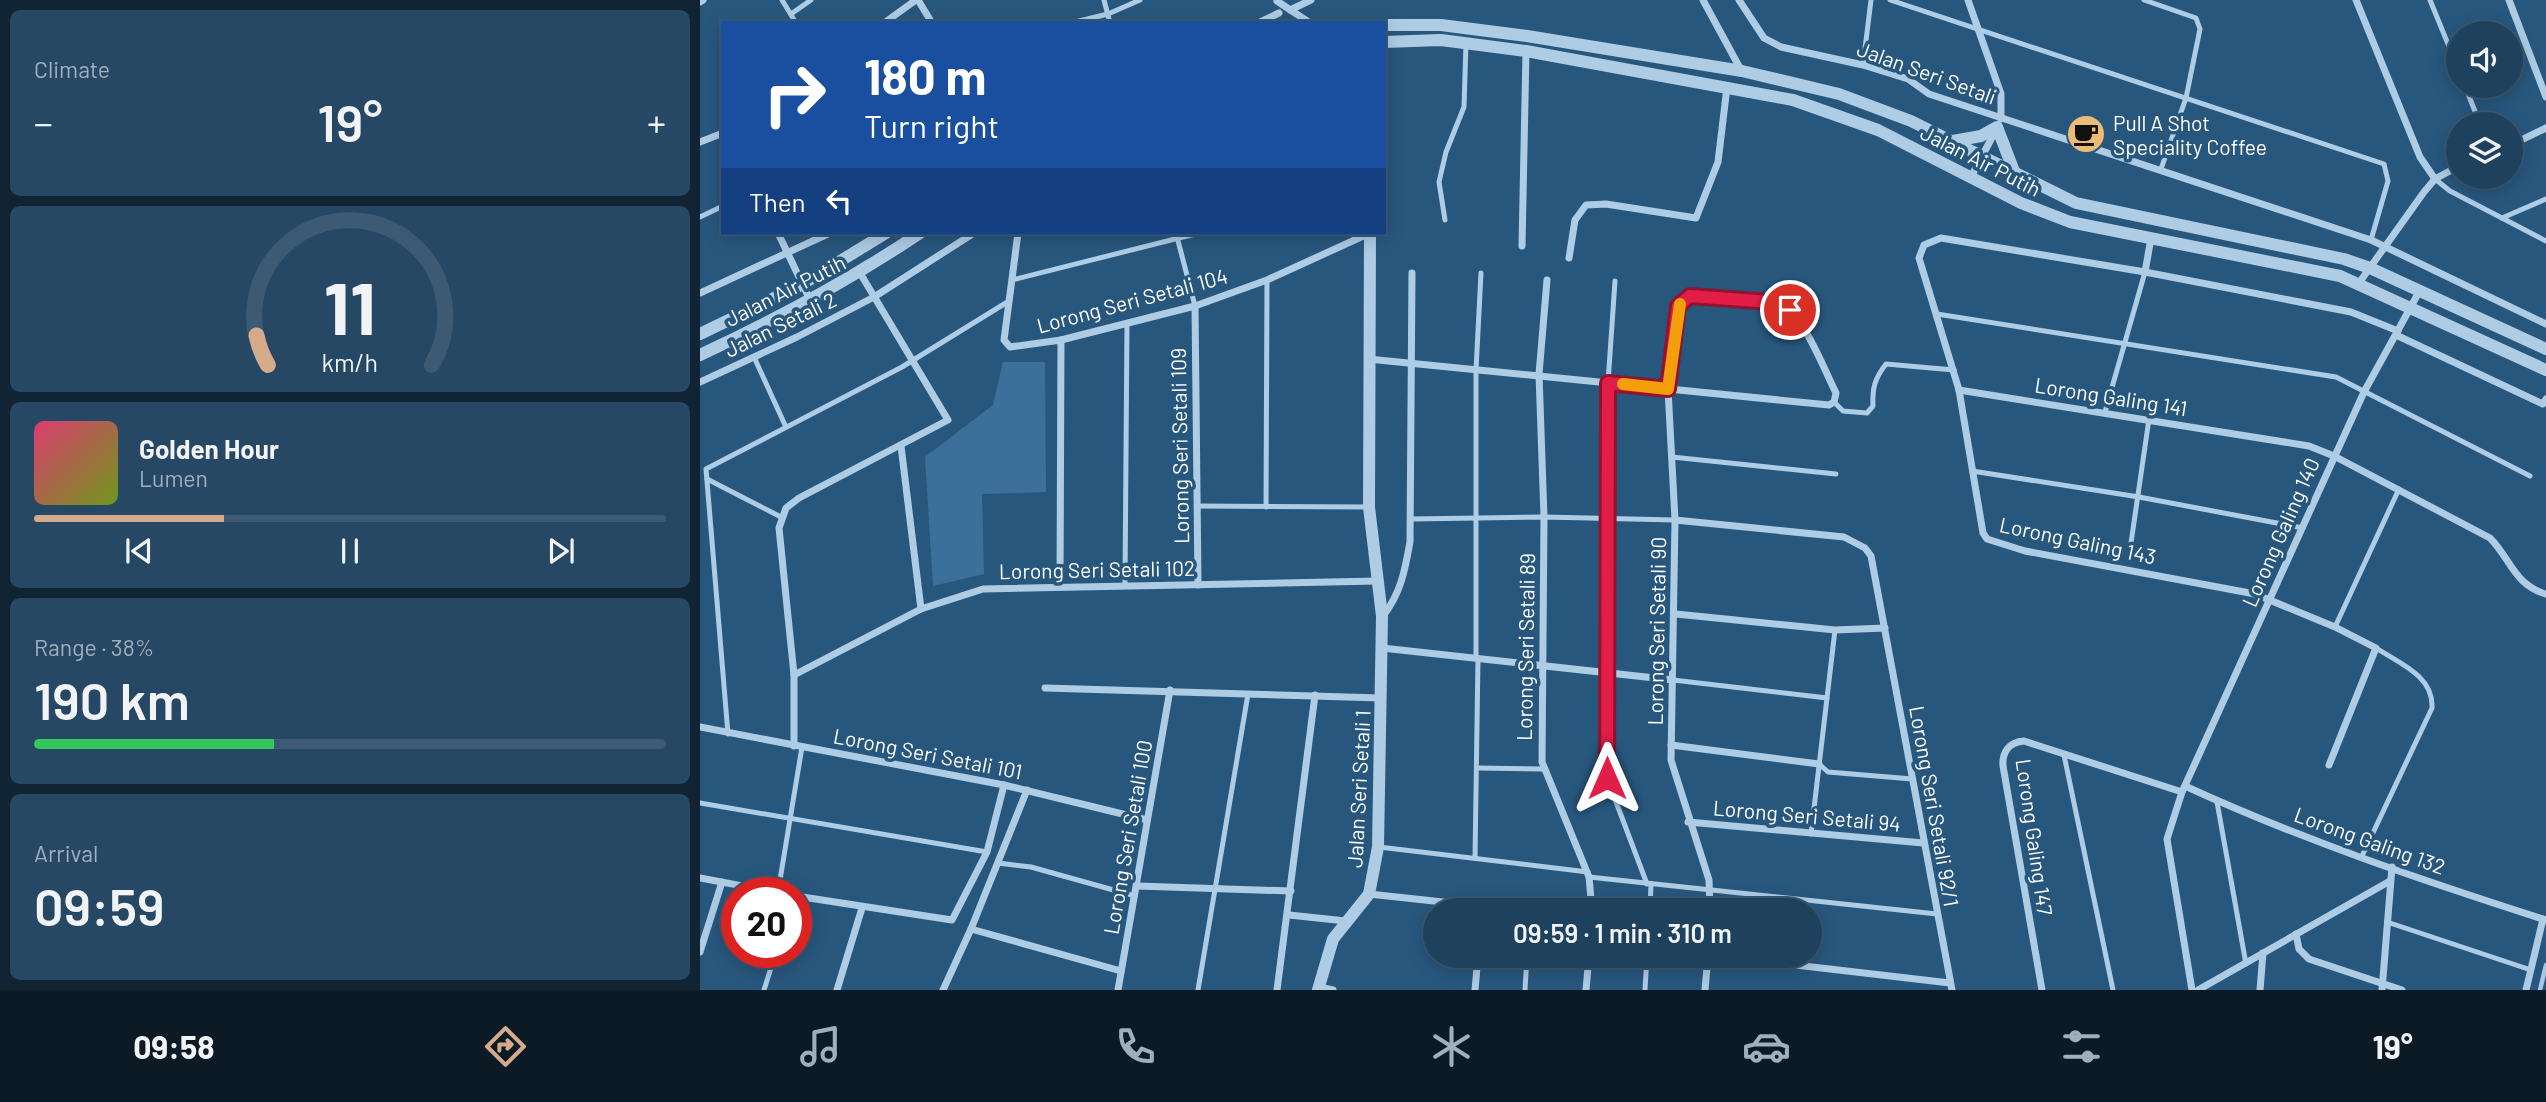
<!DOCTYPE html>
<meta charset="utf-8">
<style>
:root{--surface:#1e415e;--page:#264864;--text:#f1f3f6;--muted:#a1afbc;--line:#3c5a73;--accent:#d6ab8b}
body{margin:0;font-family:Barlow,sans-serif;background:var(--page);color:var(--text);height:100vh;display:flex;flex-direction:column;font-size:26px;white-space:nowrap}
*{box-sizing:border-box;margin:0}
p{font-size:23px;color:var(--muted)}
.icon{flex:none;width:38px;height:38px;fill:none;stroke:currentColor;stroke-width:2;stroke-linecap:round;stroke-linejoin:round}
.map{position:relative;flex:1;overflow:hidden}
.side{display:flex;flex-direction:column;gap:10px;padding:10px;background:#102434;width:700px}
.side>*{flex:none}
.hud{position:absolute;left:21px;top:21px;width:665px;height:214px;border-radius:0px;box-shadow:0 4px 18px #0003,0 0 0 2px var(--line);background:#1a4fa0;color:#fff;overflow:hidden}
.controls{position:absolute;left:1746px;top:21px;display:grid;gap:14px}
.controls a{display:grid;place-items:center;width:77px;height:77px;border-radius:50%;background:var(--surface);box-shadow:0 4px 18px #0003,0 0 0 2px var(--line);font-size:35px}
.speed{position:absolute;left:21px;top:877px;display:flex;gap:14px;font-size:35px;font-weight:700;text-align:center}
.speed>*{display:grid;place-content:center;width:91px;height:91px;border-radius:50%;background:var(--surface);box-shadow:0 4px 18px #0003,0 0 0 2px var(--line);line-height:1}
.speed .limit{border:10px solid #d22;background:#fff;color:#111}
.pin{position:absolute;display:grid;place-items:center;width:60px;height:60px;color:#fff;margin:-30px;border:4px solid #fff;border-radius:50%;box-shadow:0 2px 7px #0007}
.me{position:absolute;width:77px;margin:-38px;rotate:0deg;stroke-linejoin:round;filter:drop-shadow(0 0 5px #0008)}
.turn{display:flex;align-items:center;gap:24px;height:147px;padding:0 28px;font-size:32px}
.turn .icon{width:91px;height:91px;stroke-width:2.5}
.turn b{display:block;font-size:49px;line-height:60px}
.then{display:flex;align-items:center;height:66px;padding:0 28px;background:#0003;gap:14px;font-size:26px}
.big{font-size:52px;font-weight:600;line-height:1.1}
.side .tile{flex:1;display:flex;flex-direction:column;justify-content:center;gap:10px;min-width:0;padding:0 24px;border-radius:10px;background:var(--page)}
.side .dial{align-items:center;gap:0}
.dial svg{height:182px;overflow:visible;fill:none;stroke:var(--line);stroke-width:7;stroke-linecap:round;text-anchor:middle}
.dial text{fill:var(--text);stroke:none}
.song{display:flex;align-items:center;gap:21px}
.cover{width:84px;height:84px;border-radius:10px;background:linear-gradient(135deg,hsl(340 70% 55%),hsl(80 70% 35%))}
.played{height:7px;border-radius:4px;background:linear-gradient(90deg,var(--accent) 30%,var(--line) 30%)}
.keys{display:flex;justify-content:space-around;direction:ltr}
.heat{display:flex;justify-content:space-between;align-items:center;font-size:38px;direction:ltr}
.charge{height:10px;border-radius:5px;background:linear-gradient(90deg,#34c759 38%,var(--line) 0)}
.trip{position:absolute;left:723px;top:898px;width:399px;height:70px;border-radius:35px;background:var(--surface);box-shadow:0 4px 18px #0003,0 0 0 2px var(--line);font-weight:600;line-height:70px;text-align:center}
.tab-bar{display:flex;height:112px;justify-content:space-around;align-items:center;background:#0c1a26;color:var(--muted)}
.tab-bar .icon{width:49px;height:49px}
.tab-bar .selected{color:var(--accent)}
.tab-bar b{font-size:32px;color:var(--text)}
main{display:flex;flex:1;min-height:0}
.map>svg:first-child{display:block}
.green{fill:#3c709b}
.lines{fill:none;stroke-linecap:round;stroke-linejoin:round}
.stream{stroke:#a3c9e5;stroke-width:4.5}
.service{stroke:#aecde5;stroke-width:5}
.minor{stroke:#aecde5;stroke-width:7}
.tertiary{stroke:#aecde5;stroke-width:12}
.route-casing{stroke:#92132f;stroke-width:18}
.route{stroke:#e11d48;stroke-width:12}
.slow{stroke:#f59e0b;stroke-width:12}
.labels{text-anchor:middle;dominant-baseline:central;stroke-width:7;stroke-linejoin:round;paint-order:stroke}
.street-label{font-size:21px;fill:#fff;stroke:#28577e}
.poi-label{font-size:21px;fill:#fff;stroke:#28577e;text-anchor:start}
</style>
<main>
<section class="side">
<div class="tile"><p>Climate</p>
<div class="heat"><a>−</a><b class="big">19°</b><a>+</a></div>
</div>
<div class="tile dial"><svg viewBox="0 0 100 80">
<path d="M14 69A42 42 0 1 1 86 69"/>
<path d="M14 69A42 42 0 0 1 9 56" stroke="#d6ab8b"/>
<text x="50" y="56" font-size="32" font-weight="700">11</text>
<text x="50" y="72" font-size="11">km/h</text>
</svg></div>
<div class="tile">
<div class="song"><i class="cover"></i><div><b>Golden Hour</b><p>Lumen</p></div></div>
<div class="played"></div>
<div class="keys"><svg class="icon" aria-label="previous" viewBox="0 0 24 24"><path d="M18 5L8 12l10 7zM5 5v14"/></svg><svg class="icon" aria-label="pause" viewBox="0 0 24 24"><path d="M8 5v14M16 5v14"/></svg><svg class="icon" aria-label="next" viewBox="0 0 24 24"><path d="M6 5l10 7-10 7zM19 5v14"/></svg></div>
</div>
<div class="tile"><p>Range · 38%</p><b class="big">190 km</b><div class="charge"></div></div>
<div class="tile"><p>Arrival</p><b class="big">09:59</b></div>
</section>
<div class="map">
<svg width="1846" height="990" viewBox="0 0 1846 990">
<rect width="100%" height="100%" fill="#28577e"/>
<!-- green -->
<polygon class="green" points="303,362 345,362 346,492 282,494 284,574 233,586 225,457 293,405"/>
<g class="lines">
<!-- stream -->
<polyline class="stream" points="1840,990 1846,965"/>
<!-- service -->
<g class="service">
<polyline points="82,0 96,23"/>
<polyline points="404,0 410,23"/>
<polyline points="1190,0 1684,164 1688,181 1671,240"/>
<polyline points="1444,0 1496,18 1500,29 1486,98 1461,169"/>
<polyline points="1730,0 1759,71"/>
<polyline points="91,14 111,0"/>
<polyline points="371,23 408,14 440,0"/>
<polyline points="1163,65 1171,0"/>
<polyline points="1765,86 1780,124"/>
<polyline points="1735,179 1750,191 1846,241"/>
<polyline points="0,217 23,206"/>
<polyline points="1802,218 1846,199"/>
<polyline points="745,220 739,182 746,152 764,107 766,43"/>
<polyline points="476,233 495,306"/>
<polyline points="312,280 499,233"/>
<polyline points="915,281 908,383 907,778 947,884"/>
<polyline points="1237,314 1636,377 1830,476"/>
<polyline points="54,357 85,425"/>
<path d="M1134 402 1143 411 1167 413 1173 406C1172 388 1175 378 1186 364L1254 370"/>
<polyline points="1405,412 1445,272"/>
<polyline points="972,457 1136,474"/>
<polyline points="1272,471 1439,497 1603,528"/>
<polyline points="7,479 81,517"/>
<polyline points="497,506 669,507"/>
<polyline points="566,507 567,280"/>
<polyline points="712,519 844,517 975,520"/>
<polyline points="1431,543 1449,419"/>
<polyline points="425,584 427,323"/>
<polyline points="1635,627 1699,489"/>
<polyline points="776,658 776,370 781,273"/>
<polyline points="973,680 1127,698"/>
<polyline points="28,734 6,469 202,367 309,301"/>
<polyline points="1364,755 1413,990"/>
<polyline points="1119,764 1128,772 1212,779"/>
<polyline points="777,768 843,769"/>
<polyline points="1517,802 1546,964"/>
<polyline points="0,803 287,852"/>
<polyline points="1111,834 1135,630"/>
<polyline points="679,847 888,872"/>
<path d="M1662 856 1732 708C1734 676 1699 663 1676 648"/>
<polyline points="775,858 778,658"/>
<polyline points="298,863 331,867 435,896"/>
<polyline points="889,877 1237,914"/>
<polyline points="78,892 102,747"/>
<polyline points="950,910 951,884"/>
<polyline points="1687,922 1831,970"/>
<polyline points="64,990 76,952"/>
<polyline points="498,990 548,694"/>
<polyline points="825,990 827,956"/>
<polyline points="945,990 947,956"/>
</g>
<!-- minor -->
<g class="minor">
<polyline points="218,0 232,23"/>
<polyline points="1003,0 1041,70"/>
<polyline points="1039,0 1064,38 1081,47 1163,65 1208,79 1229,94 1671,240 1846,324"/>
<polyline points="1268,0 1301,94 1301,119"/>
<polyline points="1656,0 1720,157 1735,179"/>
<polyline points="1809,0 1846,97"/>
<polyline points="577,1 610,23"/>
<polyline points="0,2 3,0"/>
<polyline points="590,10 611,0"/>
<polyline points="184,23 216,0"/>
<polyline points="558,23 579,13"/>
<polyline points="0,142 23,133"/>
<polyline points="1811,145 1846,128"/>
<polyline points="1271,177 1296,130"/>
<polyline points="78,233 110,300"/>
<polyline points="318,233 304,340 310,347 361,340 495,306 567,280 670,233"/>
<polyline points="822,246 826,51"/>
<polyline points="869,258 875,220 886,205 906,204 996,218 1018,162 1027,87"/>
<polyline points="1445,272 1451,238"/>
<polyline points="847,280 839,374 844,517 842,762 889,877 892,910"/>
<polyline points="1659,283 1724,192 1735,179 1759,166"/>
<polyline points="0,293 130,233"/>
<polyline points="495,306 498,585"/>
<polyline points="1696,335 1843,404 1846,399"/>
<path d="M668 359 1129 405 1134 402 1136 393C1126 373 1105 320 1087 309 1070 298 1043 299 1023 297 1006 296 991 292 978 306L968 389 975 520 971 760 1009 880 1010 910"/>
<polyline points="0,382 97,337 174,297 274,233"/>
<path d="M1259 390 1609 446 1634 456 1790 538C1810 558 1815 586 1846 594"/>
<polyline points="201,446 221,609"/>
<polyline points="975,520 1144,537 1165,548 1171,556 1252,990"/>
<polyline points="360,585 361,340"/>
<polyline points="976,614 1135,630 1185,628"/>
<path d="M683 616C701 593 705 570 710 542L712 273"/>
<polyline points="682,648 973,680"/>
<polyline points="94,675 221,609 283,589 678,581"/>
<polyline points="345,688 681,698"/>
<polyline points="0,727 304,785 447,820"/>
<polyline points="971,745 1119,764"/>
<polyline points="94,746 94,675 79,528 86,508 99,498 248,420 160,273"/>
<polyline points="1629,765 1676,648 1635,627 1555,594 1325,551 1287,539 1283,533 1259,390 1219,258 1224,245 1241,238 1445,272 1651,312 1698,331"/>
<path d="M1485 786C1600 839 1724 881 1846 920"/>
<polyline points="988,822 1223,843"/>
<polyline points="0,878 75,892"/>
<polyline points="437,886 591,891"/>
<polyline points="669,894 817,910"/>
<polyline points="96,896 252,920 287,852 304,785"/>
<polyline points="589,915 646,921"/>
<polyline points="271,929 421,971"/>
<polyline points="1596,934 1599,949 1609,959 1702,990"/>
<polyline points="0,952 22,882"/>
<polyline points="1017,956 1250,983"/>
<polyline points="619,987 633,990"/>
<polyline points="137,990 162,908"/>
<polyline points="243,990 271,929 327,790"/>
<polyline points="418,990 470,690"/>
<polyline points="577,990 615,695"/>
<polyline points="775,990 778,956"/>
<polyline points="886,990 889,956"/>
<polyline points="1005,990 1008,956"/>
<path d="M1342 990 1303 766C1302 752 1309 742 1324 741L1482 792"/>
<polyline points="1492,990 1467,839 1482,792 1664,392 1719,292"/>
<polyline points="1498,990 1690,881"/>
<polyline points="1560,990 1563,953"/>
<polyline points="1682,990 1692,867"/>
<polyline points="1826,990 1843,919"/>
</g>
<!-- tertiary -->
<g class="tertiary">
<polyline points="684,25 741,25 827,36 1042,71 1139,94 1211,121 1376,203 1644,259 1670,268 1846,349"/>
<polyline points="684,42 741,40 826,51 1093,100 1178,130 1321,203 1370,222 1640,276 1846,370"/>
<polyline points="1253,141 1281,136 1297,127 1315,174"/>
<polyline points="0,334 101,285 186,233"/>
<path d="M0 355C77 319 150 280 220 233"/>
<polyline points="618,990 633,939 669,894 678,847 682,616 669,507 670,233"/>
</g>
</g>
<g class="lines">
<defs>
<polyline id="route" points="907,778 908,383 968,389 978,306 990,296 1071,302 1090,310"/>
</defs>
<!-- route casing -->
<use href="#route" class="route-casing"/>
<!-- route -->
<use href="#route" class="route"/>
<!-- slow -->
<polyline class="slow" points="923,384 968,389 980,304"/>
</g>
<!-- icons -->
<defs>
<symbol id="cafe-disc" viewBox="-11 -11 22 22"><circle r="9.5" fill="#ecbc74" stroke="#28577e"/><path d="M-5.5-4.5H6V0H3Q3 3.5 0 3.5H-2.5Q-5.5 3.5-5.5 0ZM3-3.2v2h1.7v-2ZM-6 4.5H4V6H-6Z" fill="#111"/></symbol>
</defs>
<g fill-rule="evenodd">
<use href="#cafe-disc" x="1364" y="112" width="44" height="44"/>
</g>
<g class="labels">
<!-- street labels -->
<g class="street-label">
<text transform="translate(1227 72) rotate(20)">Jalan Seri Setali</text>
<text transform="translate(1281 160) rotate(27)">Jalan Air Putih</text>
<text transform="translate(85 290) rotate(-27)">Jalan Air Putih</text>
<text transform="translate(432 300) rotate(-15)">Lorong Seri Setali 104</text>
<text transform="translate(80 324) rotate(-26)">Jalan Setali 2</text>
<text transform="translate(1411 396) rotate(9)">Lorong Galing 141</text>
<text transform="translate(479 446) rotate(-91)">Lorong Seri Setali 109</text>
<text transform="translate(1580 532) rotate(-66)">Lorong Galing 140</text>
<text transform="translate(1378 540) rotate(12)">Lorong Galing 143</text>
<text transform="translate(397 569) rotate(-1)">Lorong Seri Setali 102</text>
<text transform="translate(956 631) rotate(-89)">Lorong Seri Setali 90</text>
<text transform="translate(825 647) rotate(-89)">Lorong Seri Setali 89</text>
<text transform="translate(228 753) rotate(11)">Lorong Seri Setali 101</text>
<text transform="translate(658 789) rotate(-87)">Jalan Seri Setali 1</text>
<text transform="translate(1235 806) rotate(80)">Lorong Seri Setali 92/1</text>
<text transform="translate(1107 815) rotate(5)">Lorong Seri Setali 94</text>
<text transform="translate(427 837) rotate(-80)">Lorong Seri Setali 100</text>
<text transform="translate(1335 837) rotate(82)">Lorong Galing 147</text>
<text transform="translate(1670 840) rotate(20)">Lorong Galing 132</text>
</g>
<!-- poi labels -->
<g class="poi-label">
<text x="1413" y="122">Pull A Shot<tspan x="1413" dy="24">Speciality Coffee</tspan></text>
</g>
</g>
</svg>
<div class="controls">
<a><svg class="icon" aria-label="sound" viewBox="0 0 24 24"><path d="M4 9h4l5-4v14l-5-4H4zM17 9q2 3 0 6"/></svg></a>
<a><svg class="icon" aria-label="layers" viewBox="0 0 24 24"><path d="M12 4l9 5-9 5-9-5zM3 14l9 5 9-5"/></svg></a>
</div>
<div class="speed"><div class="limit">20</div></div>
<div class="pin" style="left:1090px;top:310px;background:#d93025"><svg class="icon" aria-label="arrive" viewBox="0 0 24 24"><path d="M6 21V4h12l-3 4 3 4H6"/></svg></div>
<svg class="me" style="left:907px;top:778px" viewBox="-20 -20 40 40"><path d="M0-17L14 15 0 8-14 15z" fill="#e11d48" stroke="#fff" stroke-width="4"/></svg>
<div class="trip">09:59 · 1 min · 310 m</div>
<div class="hud">
<div class="turn"><svg class="icon" aria-label="right" viewBox="0 0 24 24"><path d="M7 20v-9h11M14 6l5 5-5 5"/></svg><div><b>180 m</b>Turn right</div></div>
<div class="then">Then<svg class="icon" aria-label="left" viewBox="0 0 24 24"><path d="M17 20v-9H6M10 6l-5 5 5 5"/></svg></div>
</div>
</div>
</main>
<nav class="tab-bar">
<b>09:58</b>
<svg class="icon selected" aria-label="directions" viewBox="0 0 24 24"><path d="M12 3l9 9-9 9-9-9zM9 14v-3h6M13 9l2 2-2 2"/></svg>
<svg class="icon" aria-label="music" viewBox="0 0 24 24"><path d="M9 18V5l10-2v13"/><circle cx="6" cy="18" r="3"/><circle cx="16" cy="16" r="3"/></svg>
<svg class="icon" aria-label="phone" viewBox="0 0 24 24"><path d="M5 4h4l2 5-3 2q2 4 5 5l2-3 5 2v4C11 20 4 13 5 4z"/></svg>
<svg class="icon" aria-label="climate" viewBox="0 0 24 24"><path d="M12 3v18M4 7l16 10M4 17L20 7"/></svg>
<svg class="icon" aria-label="car" viewBox="0 0 24 24"><path d="M5 17H2v-5l4-1 3-4h7l3 4 3 1v5h-3M9 17h6M6 11h13"/><circle cx="7" cy="17" r="2"/><circle cx="17" cy="17" r="2"/></svg>
<svg class="icon" aria-label="filters" viewBox="0 0 24 24"><path d="M4 7h16M4 17h16"/><circle cx="9" cy="7" r="2"/><circle cx="15" cy="17" r="2"/></svg>
<b>19°</b>
</nav>
